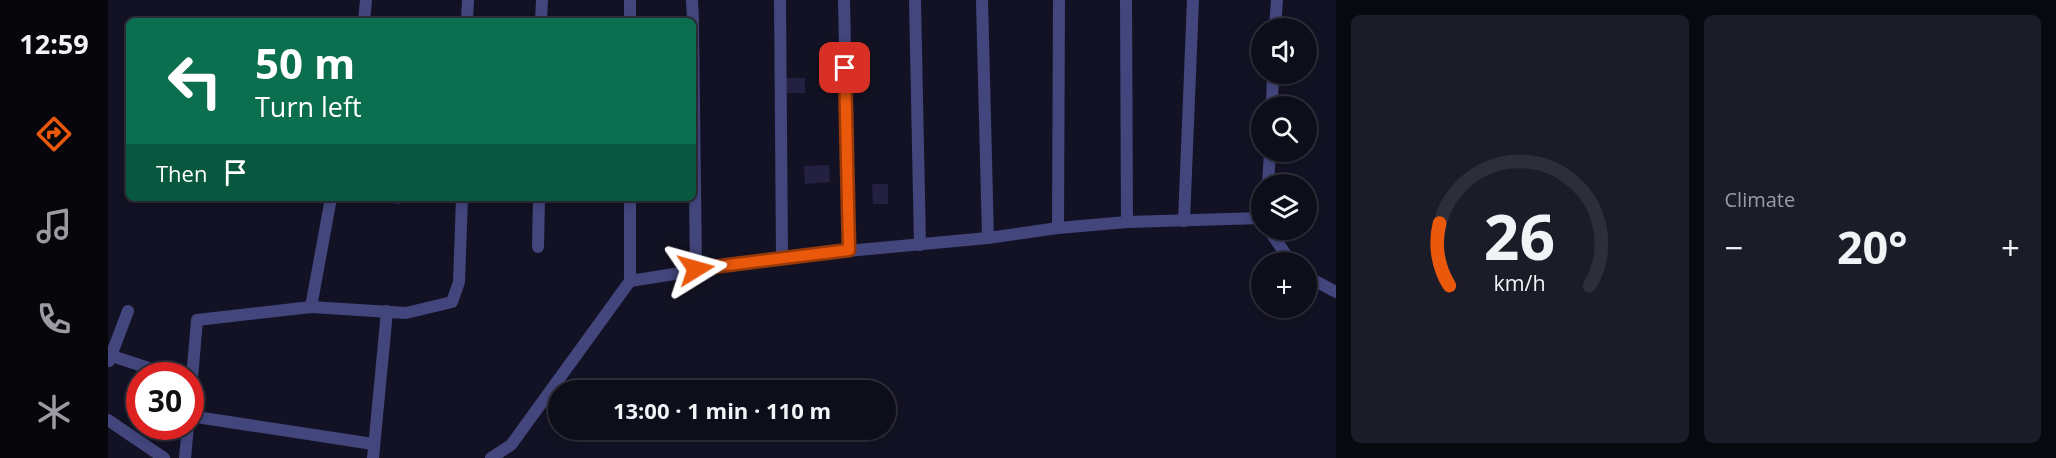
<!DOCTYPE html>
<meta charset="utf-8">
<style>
:root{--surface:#0e0e1b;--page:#1c1c28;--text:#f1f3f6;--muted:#9b9ca3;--line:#2e2e3a;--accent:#ea580c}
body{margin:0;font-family:"Open Sans",sans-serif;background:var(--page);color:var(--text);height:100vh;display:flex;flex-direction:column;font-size:22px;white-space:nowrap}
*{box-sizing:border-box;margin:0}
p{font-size:20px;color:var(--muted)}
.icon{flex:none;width:33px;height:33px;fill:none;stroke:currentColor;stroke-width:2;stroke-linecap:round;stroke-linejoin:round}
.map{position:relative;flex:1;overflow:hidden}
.panel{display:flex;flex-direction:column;gap:15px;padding:15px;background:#08080f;width:720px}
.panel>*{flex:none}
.banner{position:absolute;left:18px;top:18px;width:570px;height:183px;border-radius:9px;box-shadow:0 3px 9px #0003,0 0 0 2px var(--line);background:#0b6e4f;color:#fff;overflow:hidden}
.tools{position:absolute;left:1143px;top:18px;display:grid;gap:12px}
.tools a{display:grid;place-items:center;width:66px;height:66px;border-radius:50%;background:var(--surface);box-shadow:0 3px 9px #0003,0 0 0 2px var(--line);font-size:30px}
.speed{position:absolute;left:18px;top:362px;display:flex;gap:12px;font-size:30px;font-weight:700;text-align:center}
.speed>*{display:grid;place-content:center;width:78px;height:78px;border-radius:50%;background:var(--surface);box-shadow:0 3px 9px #0003,0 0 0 2px var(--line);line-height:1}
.speed .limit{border:9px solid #d22;background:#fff;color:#111}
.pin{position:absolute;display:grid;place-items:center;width:51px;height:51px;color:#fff;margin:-26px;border-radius:12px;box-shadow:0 3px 9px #0006}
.me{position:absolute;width:66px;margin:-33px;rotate:82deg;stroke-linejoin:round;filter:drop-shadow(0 0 4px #0008)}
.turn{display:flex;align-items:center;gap:21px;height:126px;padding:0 30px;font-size:27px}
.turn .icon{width:78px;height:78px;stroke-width:2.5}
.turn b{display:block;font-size:42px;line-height:51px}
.then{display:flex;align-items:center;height:57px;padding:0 30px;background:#0003;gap:12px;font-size:22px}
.big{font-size:45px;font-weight:700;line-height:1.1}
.panel .card{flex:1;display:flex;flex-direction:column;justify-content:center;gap:9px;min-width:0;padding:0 21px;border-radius:9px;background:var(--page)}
.panel .dial{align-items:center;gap:0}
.dial svg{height:156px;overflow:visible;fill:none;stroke:var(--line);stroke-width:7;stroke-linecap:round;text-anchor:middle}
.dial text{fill:var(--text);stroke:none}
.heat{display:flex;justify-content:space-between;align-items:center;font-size:33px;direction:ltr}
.panel .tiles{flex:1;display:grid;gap:15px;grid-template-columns:repeat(2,1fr)}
.trip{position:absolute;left:440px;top:380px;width:348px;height:60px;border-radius:30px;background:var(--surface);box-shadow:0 3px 9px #0003,0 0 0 2px var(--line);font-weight:700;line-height:60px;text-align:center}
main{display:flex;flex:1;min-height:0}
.tab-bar{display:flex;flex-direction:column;width:108px;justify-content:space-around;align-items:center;background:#06060b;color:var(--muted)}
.tab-bar .icon{width:42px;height:42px}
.tab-bar .on{color:var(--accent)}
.tab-bar b{font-size:27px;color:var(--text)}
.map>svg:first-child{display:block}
.building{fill:#242042}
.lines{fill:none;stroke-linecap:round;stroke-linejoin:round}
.street{stroke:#43467d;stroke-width:12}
.route-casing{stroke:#983908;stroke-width:15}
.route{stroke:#ea580c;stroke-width:10}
</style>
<main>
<nav class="tab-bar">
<b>12:59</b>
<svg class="icon on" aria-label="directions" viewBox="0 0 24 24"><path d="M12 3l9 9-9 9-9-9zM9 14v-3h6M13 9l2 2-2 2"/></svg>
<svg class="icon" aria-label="music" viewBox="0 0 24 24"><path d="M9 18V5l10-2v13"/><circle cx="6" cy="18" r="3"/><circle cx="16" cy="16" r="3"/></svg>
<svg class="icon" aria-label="phone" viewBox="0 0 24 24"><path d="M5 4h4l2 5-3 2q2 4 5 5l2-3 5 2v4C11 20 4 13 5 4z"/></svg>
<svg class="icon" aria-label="climate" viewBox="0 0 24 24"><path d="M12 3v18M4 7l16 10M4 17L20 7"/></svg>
</nav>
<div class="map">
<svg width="1228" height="458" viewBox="0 0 1228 458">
<rect width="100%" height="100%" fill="#131224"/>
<!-- building -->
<g class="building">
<rect x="676" y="78" width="21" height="15"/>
<polygon points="721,165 722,182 697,184 696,166"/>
<polygon points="764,184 780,184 780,204 765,204"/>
<polygon points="260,198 294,198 292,205"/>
</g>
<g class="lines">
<!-- street -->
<g class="street">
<polyline points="584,0 585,21"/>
<polyline points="672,0 674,257"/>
<polyline points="736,0 741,250"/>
<polyline points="807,0 812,245"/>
<polyline points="874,0 880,238"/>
<polyline points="1018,0 1019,222"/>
<polyline points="256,21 258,0"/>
<polyline points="359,21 360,0"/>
<polyline points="433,21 434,0"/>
<polyline points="522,21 522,0"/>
<polyline points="585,25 588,269"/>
<polyline points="1167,28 1169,0"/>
<polyline points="1164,106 1165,74"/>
<polyline points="1160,184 1162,152"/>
<polyline points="1076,221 1085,0"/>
<polyline points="950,228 951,0"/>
<polyline points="1161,230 1183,262"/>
<polyline points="430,247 431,198"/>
<polyline points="1198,276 1228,292"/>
<polyline points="522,281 674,257 880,238 950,228 1019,222 1154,218"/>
<polyline points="203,307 223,198"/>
<polyline points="4,356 62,375"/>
<polyline points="1,361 20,311"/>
<polyline points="82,401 89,320 203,307 298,313 344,302 351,282 354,198"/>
<polyline points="82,416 265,444"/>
<polyline points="0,420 56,458"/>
<polyline points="77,458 80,426"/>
<polyline points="265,458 279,311"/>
<polyline points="383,458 403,445 522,281 522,198"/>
</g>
</g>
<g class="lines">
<defs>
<polyline id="route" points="588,269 741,250 737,68"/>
</defs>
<!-- route casing -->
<use href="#route" class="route-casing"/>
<!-- route -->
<use href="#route" class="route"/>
</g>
</svg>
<div class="tools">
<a><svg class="icon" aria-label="sound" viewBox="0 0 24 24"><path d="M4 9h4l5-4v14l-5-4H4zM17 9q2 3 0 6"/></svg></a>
<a><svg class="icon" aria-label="search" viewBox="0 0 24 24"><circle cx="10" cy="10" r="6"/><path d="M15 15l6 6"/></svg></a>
<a><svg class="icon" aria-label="layers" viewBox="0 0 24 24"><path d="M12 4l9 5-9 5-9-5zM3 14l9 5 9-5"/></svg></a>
<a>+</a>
</div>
<div class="speed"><div class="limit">30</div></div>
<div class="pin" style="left:737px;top:68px;background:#d93025"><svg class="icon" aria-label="arrive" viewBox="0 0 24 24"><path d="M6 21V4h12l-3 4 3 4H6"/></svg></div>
<svg class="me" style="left:588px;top:269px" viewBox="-20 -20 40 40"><path d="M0-17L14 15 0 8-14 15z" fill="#ea580c" stroke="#fff" stroke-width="4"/></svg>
<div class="trip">13:00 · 1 min · 110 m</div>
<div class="banner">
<div class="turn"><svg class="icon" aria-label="left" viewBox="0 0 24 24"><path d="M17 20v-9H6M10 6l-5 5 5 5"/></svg><div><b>50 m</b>Turn left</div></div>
<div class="then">Then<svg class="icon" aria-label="arrive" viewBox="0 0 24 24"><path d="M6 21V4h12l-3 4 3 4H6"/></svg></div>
</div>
</div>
<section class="panel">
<div class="tiles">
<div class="card dial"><svg viewBox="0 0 100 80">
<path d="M14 69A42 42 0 1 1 86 69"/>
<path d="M14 69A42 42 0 0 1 9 37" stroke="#ea580c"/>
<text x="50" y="56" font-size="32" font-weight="700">26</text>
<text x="50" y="72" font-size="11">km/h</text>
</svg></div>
<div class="card"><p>Climate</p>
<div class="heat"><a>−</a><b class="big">20°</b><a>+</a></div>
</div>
</div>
</section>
</main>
